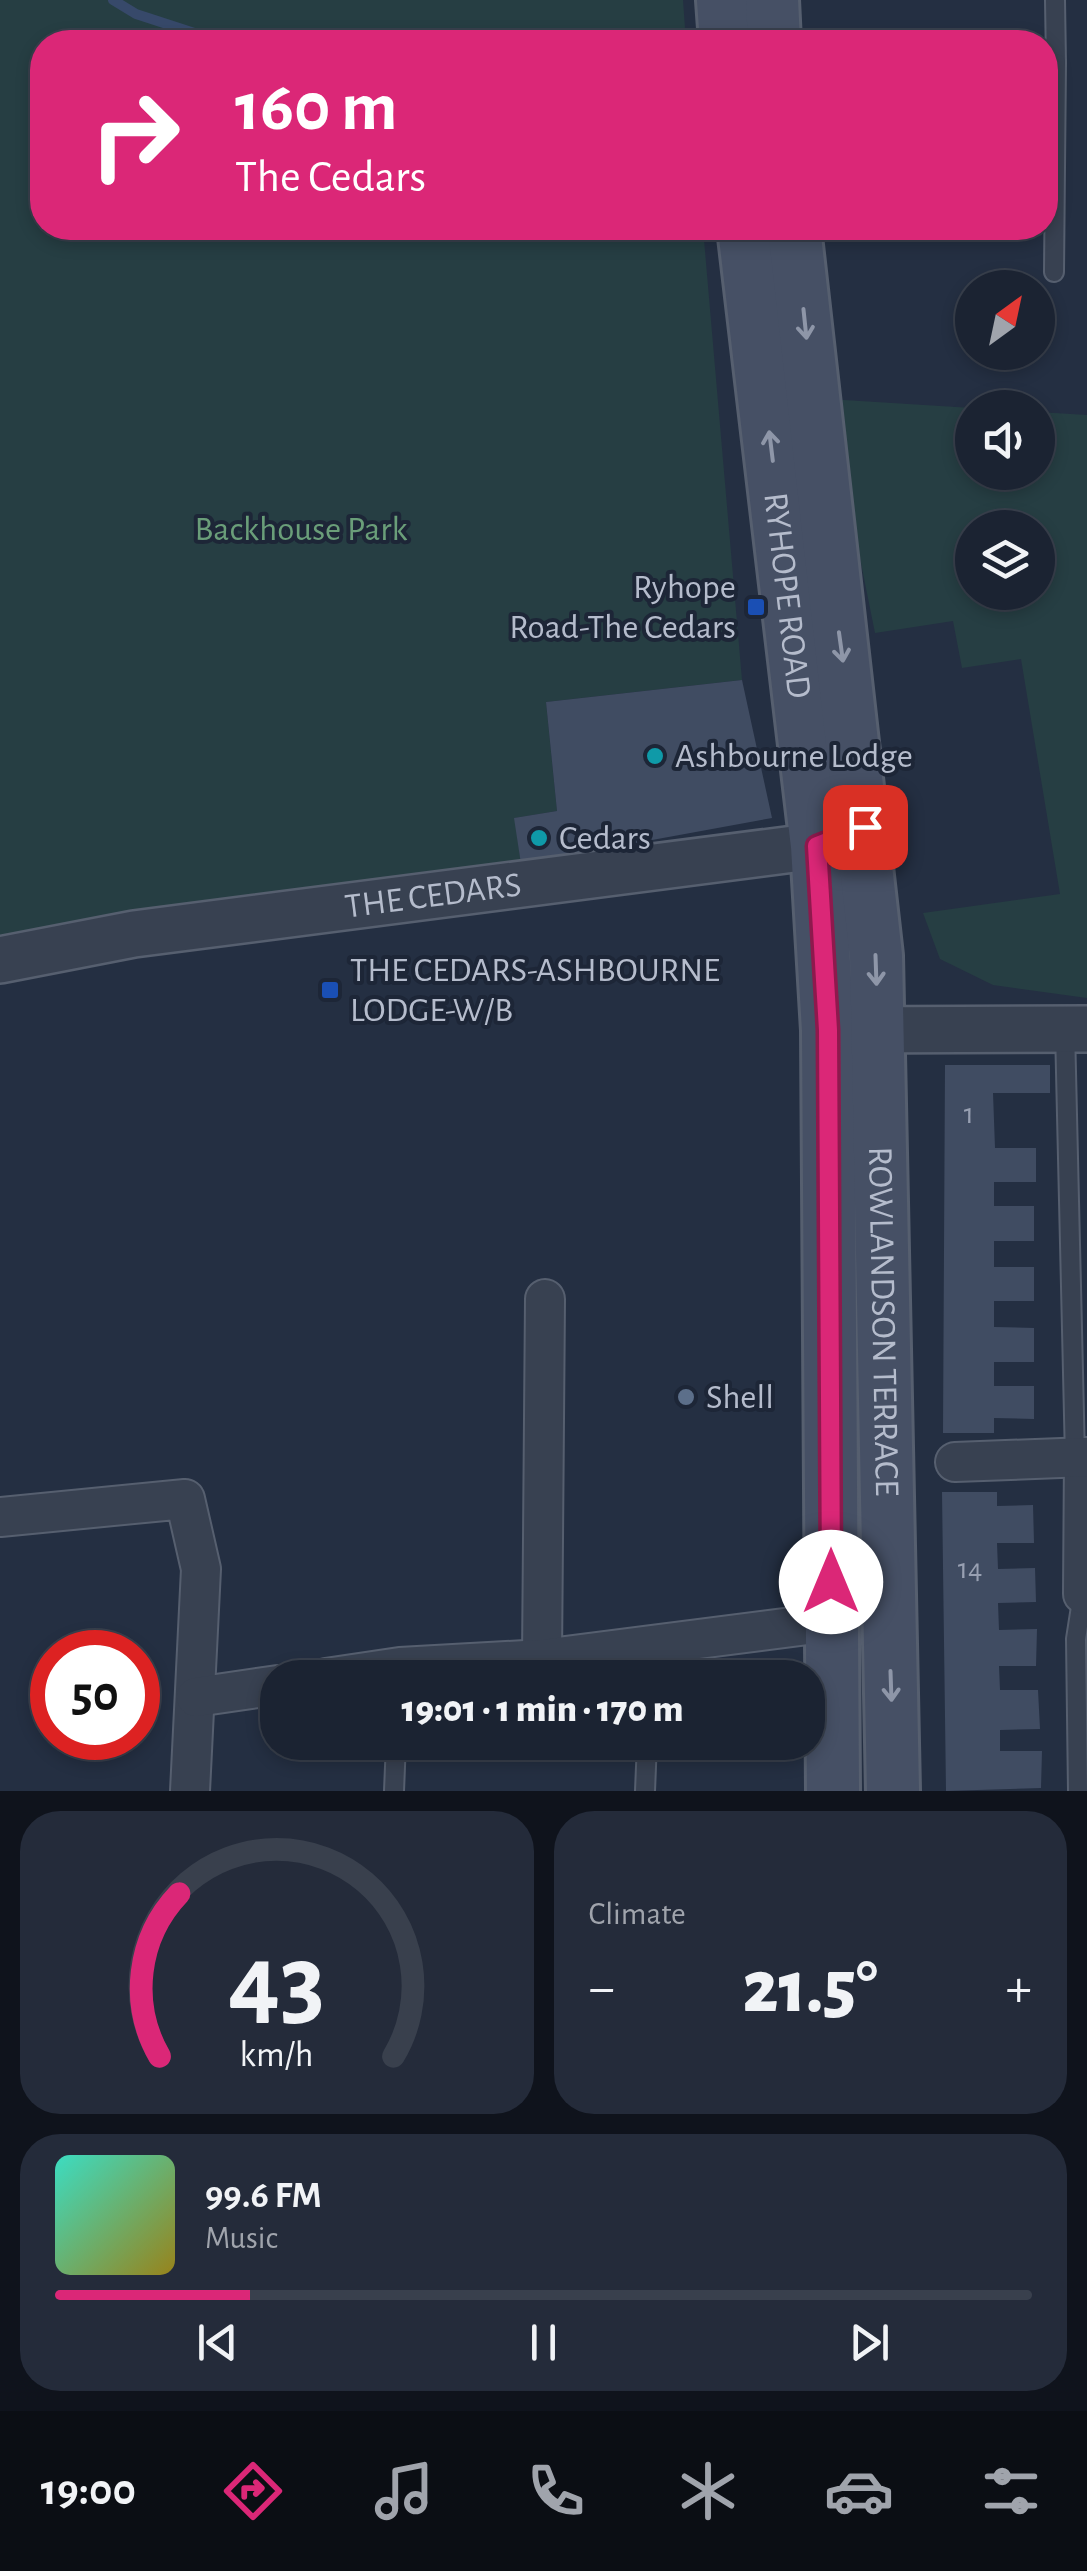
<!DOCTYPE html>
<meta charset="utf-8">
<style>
:root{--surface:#1b2332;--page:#242b3a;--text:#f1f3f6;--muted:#a0a4ac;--line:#39404d;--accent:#db2777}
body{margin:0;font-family:"Alegreya Sans",sans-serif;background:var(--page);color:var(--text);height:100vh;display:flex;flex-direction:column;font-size:38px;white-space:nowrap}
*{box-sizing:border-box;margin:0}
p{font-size:32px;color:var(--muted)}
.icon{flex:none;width:55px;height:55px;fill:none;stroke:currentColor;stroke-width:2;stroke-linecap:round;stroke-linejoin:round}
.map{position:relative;height:1791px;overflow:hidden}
.details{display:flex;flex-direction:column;gap:20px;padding:20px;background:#0f131c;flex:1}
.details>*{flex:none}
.hud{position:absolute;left:30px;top:30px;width:1028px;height:210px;border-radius:40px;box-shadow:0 5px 15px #0003,0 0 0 2px var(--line);background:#db2777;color:#fff;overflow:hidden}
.needle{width:65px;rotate:33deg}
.buttons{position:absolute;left:955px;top:270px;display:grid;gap:20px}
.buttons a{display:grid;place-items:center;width:100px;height:100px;border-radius:50%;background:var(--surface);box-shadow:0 5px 15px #0003,0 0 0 2px var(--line);font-size:50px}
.speed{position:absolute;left:30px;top:1630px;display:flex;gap:20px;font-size:50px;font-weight:700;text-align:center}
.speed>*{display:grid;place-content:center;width:130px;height:130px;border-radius:50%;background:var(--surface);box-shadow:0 5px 15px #0003,0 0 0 2px var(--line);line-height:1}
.speed .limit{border:15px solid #d22;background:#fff;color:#111}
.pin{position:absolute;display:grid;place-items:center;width:85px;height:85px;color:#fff;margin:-42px;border-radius:20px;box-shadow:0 5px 15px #0006}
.me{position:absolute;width:110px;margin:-55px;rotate:0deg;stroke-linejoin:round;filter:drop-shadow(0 0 8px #0008)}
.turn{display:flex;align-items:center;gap:35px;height:210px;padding:0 40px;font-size:45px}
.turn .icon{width:130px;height:130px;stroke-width:2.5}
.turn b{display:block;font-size:70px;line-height:85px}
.big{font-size:75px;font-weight:800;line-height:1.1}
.details .tile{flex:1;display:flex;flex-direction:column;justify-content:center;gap:15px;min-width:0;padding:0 35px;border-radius:40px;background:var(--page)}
.details .dial{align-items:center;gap:0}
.dial svg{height:260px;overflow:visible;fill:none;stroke:var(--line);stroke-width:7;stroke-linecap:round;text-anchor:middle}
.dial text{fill:var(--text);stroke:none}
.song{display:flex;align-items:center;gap:30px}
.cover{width:120px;height:120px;border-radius:15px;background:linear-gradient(135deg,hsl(170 70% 55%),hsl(50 70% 35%))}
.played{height:10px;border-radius:5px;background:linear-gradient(90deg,var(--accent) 20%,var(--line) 20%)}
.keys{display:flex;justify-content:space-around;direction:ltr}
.heat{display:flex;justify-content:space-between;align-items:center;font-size:55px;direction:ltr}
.details .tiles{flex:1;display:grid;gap:20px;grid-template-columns:1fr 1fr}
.tile:last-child{grid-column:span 2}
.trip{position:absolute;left:260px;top:1660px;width:565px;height:100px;border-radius:40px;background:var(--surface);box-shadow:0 5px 15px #0003,0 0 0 2px var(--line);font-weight:800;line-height:100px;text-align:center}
.menu{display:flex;height:160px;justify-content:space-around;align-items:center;background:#0b0e14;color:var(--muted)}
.menu .icon{width:70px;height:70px}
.menu .active{color:var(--accent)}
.menu b{font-size:45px;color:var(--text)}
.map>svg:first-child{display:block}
.green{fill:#263e43;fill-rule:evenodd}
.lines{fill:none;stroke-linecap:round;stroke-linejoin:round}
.stream{stroke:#37496a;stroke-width:10}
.building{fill:#404c62}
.service-casing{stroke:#565f6f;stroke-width:22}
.minor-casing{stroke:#565f6f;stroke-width:42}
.tertiary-casing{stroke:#565f6f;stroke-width:50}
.secondary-casing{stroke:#565f6f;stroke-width:58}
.service{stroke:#384151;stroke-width:18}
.minor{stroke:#384151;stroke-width:38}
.tertiary{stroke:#384151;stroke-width:45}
.secondary{stroke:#465065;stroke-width:52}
.oneway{stroke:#8e96a8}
.route-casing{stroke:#8e194d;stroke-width:25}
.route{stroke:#db2777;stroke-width:18}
.transit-dot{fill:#1a4fb4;stroke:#1d2637;stroke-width:4}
.culture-dot{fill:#0f9aa8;stroke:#1d2637;stroke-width:4}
.service-dot{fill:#5c6f8a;stroke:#1d2637;stroke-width:4}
.labels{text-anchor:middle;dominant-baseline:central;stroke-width:8;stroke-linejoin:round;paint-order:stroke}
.number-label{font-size:30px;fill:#98a0b2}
.park-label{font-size:35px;fill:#6a9e79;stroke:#1d2637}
.poi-label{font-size:35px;fill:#b5bccc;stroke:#1d2637;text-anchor:start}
.street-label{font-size:35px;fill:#b5bccc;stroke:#1d2637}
</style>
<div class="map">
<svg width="1087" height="1791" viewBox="0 0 1087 1791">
<rect width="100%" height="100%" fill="#242f42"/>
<!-- green -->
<g class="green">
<polygon points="0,0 683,0 686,42 42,42 42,228 703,228 742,680 546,702 557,811 515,818 521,864 0,939"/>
<path d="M828 399 972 408V472H1038V412L1087 415V998L993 985 940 959 923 913 1060 894 1021 659 962 668 953 621 875 633ZM972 528H1038V592H972Z"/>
</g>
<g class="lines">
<!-- stream -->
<polyline class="stream" points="113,0 136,14 222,42"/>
</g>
<!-- building -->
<g class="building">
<polygon points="742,680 772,818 521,864 514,818 557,811 546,702"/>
<polygon points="945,1065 1050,1065 1050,1093 993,1093 995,1148 1036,1148 1036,1182 994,1182 994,1206 1034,1206 1034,1241 994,1241 994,1267 1034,1267 1034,1301 994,1301 994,1327 1034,1328 1034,1362 994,1362 994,1386 1034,1386 1034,1419 994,1418 994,1433 943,1433"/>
<polygon points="942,1492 997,1492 997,1506 1033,1505 1034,1543 997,1543 998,1569 1035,1568 1036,1602 998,1603 999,1630 1037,1629 1036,1666 999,1666 1000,1690 1038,1690 1040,1729 1000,1730 1000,1751 1042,1751 1041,1788 946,1791"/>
</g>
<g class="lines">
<defs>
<g id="service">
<polyline points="1055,0 1056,63"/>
<polyline points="1045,63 1056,63 1054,272"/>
<polyline points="1065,1029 1075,1458"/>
<polyline points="651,1678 653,1645"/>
<polyline points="394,1791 396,1742"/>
<polyline points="645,1791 647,1742"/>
<polyline points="1078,1791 1076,1639 1083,1594"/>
</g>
<g id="minor">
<polyline points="1084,1457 1083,1594 1087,1594"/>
<polyline points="955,1462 1087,1457"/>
<polyline points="0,1517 185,1499 201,1569 190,1791"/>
<polyline points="542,1659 545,1299"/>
<polyline points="326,1678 400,1667 542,1659 831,1622"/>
<polyline points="196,1697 278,1685"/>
</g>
<g id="tertiary">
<path id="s1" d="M0 960 134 934 817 846 849 833"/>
<polyline points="845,1030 1087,1029"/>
</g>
<g id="secondary">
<polyline points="723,0 726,42"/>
<polyline points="772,0 774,42"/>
<path id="s2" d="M744 228 817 846 828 1030 833 1791"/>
<path id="s3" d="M794 228 876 956 893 1791"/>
</g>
</defs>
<!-- service casing -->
<use href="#service" class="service-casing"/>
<!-- minor casing -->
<use href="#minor" class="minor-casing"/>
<!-- tertiary casing -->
<use href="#tertiary" class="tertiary-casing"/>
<!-- secondary casing -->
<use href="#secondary" class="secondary-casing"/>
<!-- service -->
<use href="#service" class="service"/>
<!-- minor -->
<use href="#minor" class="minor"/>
<!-- tertiary -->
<use href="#tertiary" class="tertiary"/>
<!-- secondary -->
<use href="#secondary" class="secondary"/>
</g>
<!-- one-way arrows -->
<defs><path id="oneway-shaft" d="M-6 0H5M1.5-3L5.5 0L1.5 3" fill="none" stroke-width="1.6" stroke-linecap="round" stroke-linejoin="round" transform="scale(2.5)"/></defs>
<g class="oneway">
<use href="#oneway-shaft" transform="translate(805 324) rotate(84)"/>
<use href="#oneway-shaft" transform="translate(771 446) rotate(-97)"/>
<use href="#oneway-shaft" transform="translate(841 647) rotate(82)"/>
<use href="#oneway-shaft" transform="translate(876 970) rotate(88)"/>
<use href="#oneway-shaft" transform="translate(891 1686) rotate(88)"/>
</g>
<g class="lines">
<defs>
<polyline id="route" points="831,1582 828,1030 817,846 865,827"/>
</defs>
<!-- route casing -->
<use href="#route" class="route-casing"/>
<!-- route -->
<use href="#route" class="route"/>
</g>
<!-- markers -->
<g class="transit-dot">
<rect x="746" y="597" width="20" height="20" rx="5"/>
<rect x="320" y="980" width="20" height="20" rx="5"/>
</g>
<g class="culture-dot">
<circle cx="655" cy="756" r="10"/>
<circle cx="539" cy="838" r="10"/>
</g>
<circle class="service-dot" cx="686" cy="1397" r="10"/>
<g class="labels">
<!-- number labels -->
<g class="number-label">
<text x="969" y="1114">1</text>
<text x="970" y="1569">14</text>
</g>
<!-- park labels -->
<g class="park-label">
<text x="301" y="529">Backhouse Park</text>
</g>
<!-- poi labels -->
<g class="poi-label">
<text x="736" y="587" text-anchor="end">Ryhope<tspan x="736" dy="40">Road-The Cedars</tspan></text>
<text x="675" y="756">Ashbourne Lodge</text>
<text x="559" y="838">Cedars</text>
<text x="350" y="970">THE CEDARS-ASHBOURNE<tspan x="350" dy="40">LODGE-W/B</tspan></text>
<text x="706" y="1397">Shell</text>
</g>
<!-- street labels -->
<g class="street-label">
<text stroke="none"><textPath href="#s2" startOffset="370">RYHOPE ROAD</textPath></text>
<text stroke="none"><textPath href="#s1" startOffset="438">THE CEDARS</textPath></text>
<text stroke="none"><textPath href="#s3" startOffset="1098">ROWLANDSON TERRACE</textPath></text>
</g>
</g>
</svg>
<div class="buttons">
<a><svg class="needle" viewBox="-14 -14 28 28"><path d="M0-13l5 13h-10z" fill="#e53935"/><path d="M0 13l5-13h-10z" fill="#a0a4ac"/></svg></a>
<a><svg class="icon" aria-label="sound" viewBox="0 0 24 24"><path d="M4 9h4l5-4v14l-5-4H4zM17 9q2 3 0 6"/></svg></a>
<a><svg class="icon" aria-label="layers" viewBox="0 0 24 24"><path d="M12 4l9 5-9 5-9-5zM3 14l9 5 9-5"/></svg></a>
</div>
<div class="speed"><div class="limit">50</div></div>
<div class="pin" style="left:865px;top:827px;background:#d93025"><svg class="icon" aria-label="arrive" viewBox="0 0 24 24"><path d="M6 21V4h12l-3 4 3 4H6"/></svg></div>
<svg class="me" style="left:831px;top:1582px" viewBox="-20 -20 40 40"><circle r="19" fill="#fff"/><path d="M0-13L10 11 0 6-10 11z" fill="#db2777"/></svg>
<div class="trip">19:01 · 1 min · 170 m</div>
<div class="hud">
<div class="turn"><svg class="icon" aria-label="right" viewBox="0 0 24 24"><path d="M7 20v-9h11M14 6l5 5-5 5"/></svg><div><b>160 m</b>The Cedars</div></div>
</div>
</div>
<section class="details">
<div class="tiles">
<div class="tile dial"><svg viewBox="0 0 100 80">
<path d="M14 69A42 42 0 1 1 86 69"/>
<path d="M14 69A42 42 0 0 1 20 19" stroke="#db2777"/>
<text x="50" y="56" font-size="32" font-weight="700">43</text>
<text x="50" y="72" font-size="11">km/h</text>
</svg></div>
<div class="tile"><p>Climate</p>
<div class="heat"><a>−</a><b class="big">21.5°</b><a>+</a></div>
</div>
<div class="tile">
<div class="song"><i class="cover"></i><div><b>99.6 FM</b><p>Music</p></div></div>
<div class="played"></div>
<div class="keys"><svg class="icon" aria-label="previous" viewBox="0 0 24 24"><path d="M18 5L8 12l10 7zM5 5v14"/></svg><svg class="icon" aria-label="pause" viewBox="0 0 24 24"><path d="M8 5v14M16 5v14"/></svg><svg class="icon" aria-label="next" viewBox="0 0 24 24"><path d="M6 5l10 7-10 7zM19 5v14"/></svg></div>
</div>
</div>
</section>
<nav class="menu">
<b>19:00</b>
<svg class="icon active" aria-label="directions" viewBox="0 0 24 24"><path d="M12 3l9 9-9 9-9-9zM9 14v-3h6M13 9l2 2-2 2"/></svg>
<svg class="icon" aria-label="music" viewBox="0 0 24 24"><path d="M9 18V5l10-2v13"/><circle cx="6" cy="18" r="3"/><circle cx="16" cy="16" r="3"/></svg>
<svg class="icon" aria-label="phone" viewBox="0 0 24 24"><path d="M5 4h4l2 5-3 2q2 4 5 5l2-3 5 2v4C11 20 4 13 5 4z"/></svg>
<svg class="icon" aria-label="climate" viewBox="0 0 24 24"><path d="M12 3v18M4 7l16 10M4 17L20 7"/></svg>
<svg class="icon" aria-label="car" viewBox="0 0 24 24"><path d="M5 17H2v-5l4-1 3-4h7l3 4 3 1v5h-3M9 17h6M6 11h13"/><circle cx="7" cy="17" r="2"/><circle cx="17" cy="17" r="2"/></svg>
<svg class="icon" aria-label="filters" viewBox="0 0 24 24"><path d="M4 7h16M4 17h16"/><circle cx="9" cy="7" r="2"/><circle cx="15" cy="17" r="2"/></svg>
</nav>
